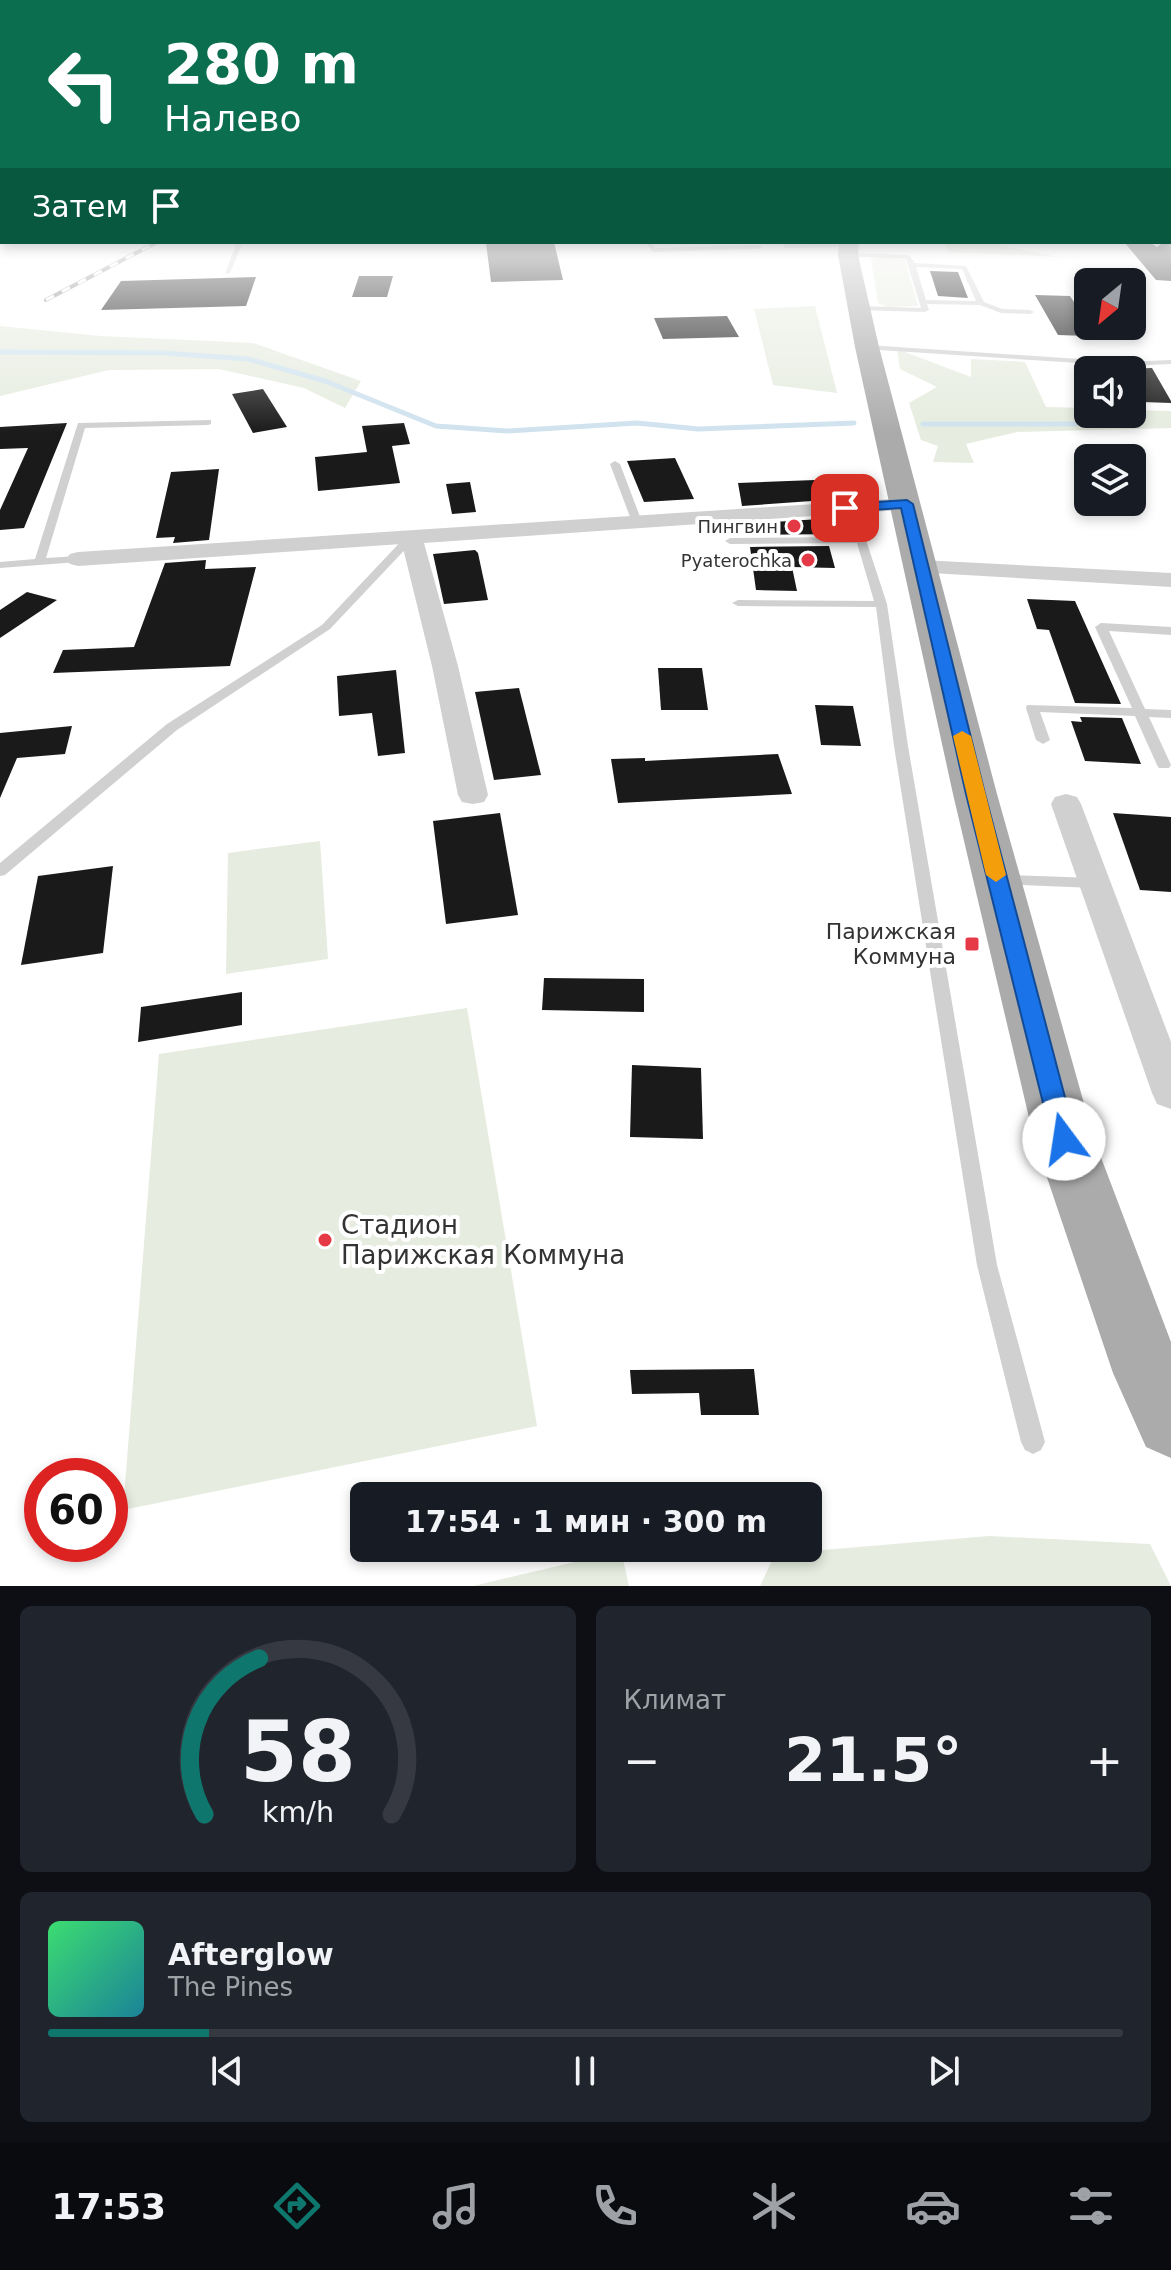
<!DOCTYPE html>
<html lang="ru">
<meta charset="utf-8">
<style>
:root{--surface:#171b24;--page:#20242c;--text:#f1f3f6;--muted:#9ea1a6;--line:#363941;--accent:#0f766e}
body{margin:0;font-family:"DejaVu Sans",sans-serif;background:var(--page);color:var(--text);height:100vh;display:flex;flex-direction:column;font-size:30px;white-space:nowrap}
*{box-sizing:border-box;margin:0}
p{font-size:26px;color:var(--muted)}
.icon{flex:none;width:44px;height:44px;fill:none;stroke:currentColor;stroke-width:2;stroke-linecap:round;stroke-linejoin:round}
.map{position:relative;height:1586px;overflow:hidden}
.sheet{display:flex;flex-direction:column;gap:20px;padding:20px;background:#0d0f14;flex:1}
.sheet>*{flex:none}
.banner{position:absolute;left:0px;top:0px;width:1172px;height:244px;box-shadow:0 4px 12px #0003;background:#0b6e4f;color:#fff;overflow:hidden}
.needle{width:52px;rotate:209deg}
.controls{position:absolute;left:1074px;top:268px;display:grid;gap:16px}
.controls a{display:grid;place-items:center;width:72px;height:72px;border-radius:12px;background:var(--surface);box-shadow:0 4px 12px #0003;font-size:40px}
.speed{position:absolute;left:24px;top:1458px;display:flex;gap:16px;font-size:40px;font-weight:700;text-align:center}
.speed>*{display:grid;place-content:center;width:104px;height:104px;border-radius:50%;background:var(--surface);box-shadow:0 4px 12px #0003;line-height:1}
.speed .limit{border:12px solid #d22;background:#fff;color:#111}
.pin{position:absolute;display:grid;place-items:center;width:68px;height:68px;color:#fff;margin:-34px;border-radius:16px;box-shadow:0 4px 12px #0006}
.me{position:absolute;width:88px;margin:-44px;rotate:346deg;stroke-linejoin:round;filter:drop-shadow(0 0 6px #0008)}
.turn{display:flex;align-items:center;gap:28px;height:168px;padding:0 32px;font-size:36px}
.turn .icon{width:104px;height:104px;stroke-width:2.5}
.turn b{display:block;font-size:56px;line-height:68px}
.then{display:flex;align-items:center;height:76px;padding:0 32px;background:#0003;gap:16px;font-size:30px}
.big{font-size:60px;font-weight:600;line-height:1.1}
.sheet .tile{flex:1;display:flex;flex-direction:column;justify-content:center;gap:12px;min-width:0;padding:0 28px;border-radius:12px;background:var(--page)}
.sheet .dial{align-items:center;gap:0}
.dial svg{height:208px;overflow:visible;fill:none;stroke:var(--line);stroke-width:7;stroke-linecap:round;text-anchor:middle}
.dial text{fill:var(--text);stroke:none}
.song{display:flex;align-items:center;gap:24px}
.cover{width:96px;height:96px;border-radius:12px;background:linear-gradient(135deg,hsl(140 70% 55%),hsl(190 70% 35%))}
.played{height:8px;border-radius:4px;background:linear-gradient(90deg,var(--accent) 15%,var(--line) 15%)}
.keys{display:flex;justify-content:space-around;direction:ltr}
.heat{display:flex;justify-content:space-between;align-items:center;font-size:44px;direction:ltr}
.sheet .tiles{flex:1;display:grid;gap:20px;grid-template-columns:1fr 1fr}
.tile:last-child{grid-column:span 2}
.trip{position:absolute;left:350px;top:1482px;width:472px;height:80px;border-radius:12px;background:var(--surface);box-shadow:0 4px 12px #0003;font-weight:600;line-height:80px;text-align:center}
.menu{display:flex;height:128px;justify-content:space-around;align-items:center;background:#090b0e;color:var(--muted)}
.menu .icon{width:56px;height:56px}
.menu .active{color:var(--accent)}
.menu b{font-size:36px;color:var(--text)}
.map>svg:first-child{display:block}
.green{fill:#e6ecdf}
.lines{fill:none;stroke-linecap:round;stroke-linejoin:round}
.stream{stroke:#cfe2ee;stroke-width:5}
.building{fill:#1a1a1a}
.lane{fill:#d0d0d0;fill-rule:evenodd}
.street{fill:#d0d0d0;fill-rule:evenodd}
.primary{fill:#ababab;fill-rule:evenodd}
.rail-casing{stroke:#888;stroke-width:4}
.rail{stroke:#fff;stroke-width:3;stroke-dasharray:9;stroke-linecap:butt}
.route{fill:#1a73e8;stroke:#114b97;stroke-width:2}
.slow{fill:#f59e0b}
.poi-dot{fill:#e63946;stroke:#fff;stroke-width:3}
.labels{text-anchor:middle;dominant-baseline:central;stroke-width:8;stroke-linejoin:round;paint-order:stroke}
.far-poi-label{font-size:18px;fill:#333;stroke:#fff;text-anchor:end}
.poi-label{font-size:22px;fill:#333;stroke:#fff;text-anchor:end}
.near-poi-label{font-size:26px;fill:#333;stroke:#fff;text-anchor:start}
</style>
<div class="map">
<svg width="1171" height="1586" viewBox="0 0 1171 1586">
<rect width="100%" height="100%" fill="#fff"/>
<!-- green -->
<g class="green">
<polygon points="944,242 982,242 1059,257 948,252"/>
<polygon points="884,257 905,260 918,306 886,307 878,303 871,259"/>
<polygon points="815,306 837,393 773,385 754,309"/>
<polygon points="0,326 101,336 253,343 361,381 345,408 304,388 219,369 109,370 0,396"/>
<polygon points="897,349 971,377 971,359 1025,362 1046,407 1088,408 1088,414 1132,414 1132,410 1171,411 1171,428 1017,432 966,444 974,463 933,462 938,446 921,440 909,403 937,387 900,369"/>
<polygon points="320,841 328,959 226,974 228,853"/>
<polygon points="467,1008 537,1426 123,1510 159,1054"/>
<polygon points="989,1536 1150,1544 1171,1586 760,1586 775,1554"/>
<polygon points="621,1551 629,1586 473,1586"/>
</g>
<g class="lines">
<!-- stream -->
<g class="stream">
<polyline points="0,352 164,353 248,359 325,381 436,426 507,431 637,423 698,429 854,423"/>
<polyline points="923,424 1076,424"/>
</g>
</g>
<!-- building -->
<g class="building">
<polygon points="528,242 554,242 563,280 491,282 486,243"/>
<polygon points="1124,242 1149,242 1157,247 1164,242 1171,244 1171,281 1156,280"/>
<polygon points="930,271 958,272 968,298 938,296"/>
<polygon points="359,276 393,276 387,297 352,297"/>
<polygon points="256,277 246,306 101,310 121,281"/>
<polygon points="1035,295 1070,296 1076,305 1088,305 1088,336 1058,335"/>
<polygon points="727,316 739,337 663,339 654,318"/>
<polygon points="1152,368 1171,401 1171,403 1142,402 1132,384 1132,370 1124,369"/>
<polygon points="263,389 287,427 253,433 232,394"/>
<polygon points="67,423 24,528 0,530 0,510 28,448 0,449 0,427"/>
<polygon points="404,423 410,444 392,446 400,483 318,491 315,457 367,452 362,426"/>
<polygon points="675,458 694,499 644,502 627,461"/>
<polygon points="219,469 209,540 173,543 175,537 156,538 171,472"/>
<polygon points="815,480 826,500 742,506 738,483"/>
<polygon points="470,482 476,512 452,514 446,484"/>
<polygon points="835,518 844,534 749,535 745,524"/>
<polygon points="829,546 835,568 792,567 797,591 756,590 750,547"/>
<polygon points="475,550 478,553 488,600 444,604 433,554"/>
<polygon points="206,560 205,569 256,567 230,666 53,673 63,650 134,647 165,563"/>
<polygon points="27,592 57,600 0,638 0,610"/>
<polygon points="1027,599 1075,601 1121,704 1075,703 1049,630 1037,629"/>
<polygon points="658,668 702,668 708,710 661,710"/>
<polygon points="396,670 405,753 378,756 372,713 339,716 337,676"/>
<polygon points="519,688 541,775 494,780 475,692"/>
<polygon points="815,705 853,706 861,746 821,745"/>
<polygon points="1080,717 1122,718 1141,764 1085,761 1071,721 1082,722"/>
<polygon points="72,726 65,754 17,758 0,798 0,733"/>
<polygon points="778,754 792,794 618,803 611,759 645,758 645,761"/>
<polygon points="500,813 518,915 446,924 433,821"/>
<polygon points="1113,813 1171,817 1171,892 1140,890"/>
<polygon points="113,866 103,953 21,965 38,876"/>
<polygon points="544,978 644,979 644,1012 542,1010"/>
<polygon points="242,992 242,1025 138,1042 141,1007"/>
<polygon points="632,1065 701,1068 703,1139 630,1137"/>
<polygon points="754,1369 759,1415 701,1415 699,1393 632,1394 630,1370"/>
</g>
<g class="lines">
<!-- lane -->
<g class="lane">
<rect x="1170" y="237" width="1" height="4"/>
<polygon points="237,242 243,242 230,273 225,274"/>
<polygon points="645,242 651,242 655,248 759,245 762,247 759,249 653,252"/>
<polygon points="784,242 790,242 790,244 840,243 843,245 840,247 786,248 783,246"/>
<polygon points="1152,242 1161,242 1158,244"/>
<path d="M848 253 909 255 915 263 966 266 984 302 1002 309 1030 310 1034 312 1030 314 1001 313 980 305 927 304 929 310 925 312 856 310V306H859L921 308 906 259 846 256ZM916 267 962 269 976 301 926 300Z"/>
<polygon points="867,345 1125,362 1171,360 1171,364 1125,366 864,349 863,347"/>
<polygon points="211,420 211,424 208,425 85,428 46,558 78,556 83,559 78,562 0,568 0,562 35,559 78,423"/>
<polygon points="615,461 620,464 642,522 641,524 632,522 610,464"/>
<polygon points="411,534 415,535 415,539 330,629 177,730 5,875 0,876 0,863 167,724 322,625 407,535"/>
<polygon points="861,537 866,540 887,604 908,746 997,1265 1045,1442 1041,1450 1033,1454 1025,1450 1021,1442 977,1265 894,746 876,607 738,606 732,603 738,600 874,601 857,543 730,544 725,541 730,538"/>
<polygon points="1101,623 1171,627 1171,635 1109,631 1145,709 1171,710 1171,718 1149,717 1171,765 1169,768 1159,768 1157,765 1135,716 1040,712 1050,740 1043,744 1036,740 1026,708 1027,705 1132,708 1095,627"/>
<polygon points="1005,875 1094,878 1099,879 1102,883 1099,887 1094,888 1000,884 997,880 1000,876"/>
</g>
<!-- street -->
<g class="street">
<polygon points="907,498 915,499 918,504 915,509 424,543 458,666 488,795 484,802 473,804 462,802 458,795 432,666 402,544 78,566 70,564 66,559 70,554 78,552"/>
<polygon points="921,560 1171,573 1171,587 913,572 909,567 913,562"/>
<polygon points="1066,794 1077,797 1081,804 1171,1042 1171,1109 1157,1104 1152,1093 1051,804 1055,797"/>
</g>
<!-- primary -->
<g class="primary">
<rect x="1170" y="213" width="1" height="12"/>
<polygon points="839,242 859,242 858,255 879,347 997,794 1094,1139 1171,1342 1171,1458 1146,1447 1113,1373 1034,1139 953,794 855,347 838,255"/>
</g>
<defs>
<polyline id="rail" points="46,300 157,242"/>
</defs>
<!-- rail casing -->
<use href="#rail" class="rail-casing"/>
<!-- rail -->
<use href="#rail" class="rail"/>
</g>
<!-- sky -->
<linearGradient id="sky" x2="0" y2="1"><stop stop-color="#9ec6ea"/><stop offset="0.49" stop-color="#fff"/><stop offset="1" stop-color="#fff" stop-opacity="0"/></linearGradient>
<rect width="1171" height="433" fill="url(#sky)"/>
<!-- route -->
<polygon class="route" points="907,500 913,504 985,794 1076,1139 1073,1146 1064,1149 1056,1146 1052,1139 966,794 901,508 845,512 839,508 845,504"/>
<!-- slow -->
<polygon class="slow" points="962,731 971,736 1006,875 996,882 986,875 953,736"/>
<!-- markers -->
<g class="poi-dot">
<circle cx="794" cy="526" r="8"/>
<circle cx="808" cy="560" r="8"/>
<rect x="964" y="936" width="16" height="16" rx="4"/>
<circle cx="325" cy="1240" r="8"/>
</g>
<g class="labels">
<!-- far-poi labels -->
<g class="far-poi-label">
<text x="778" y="526">Пингвин</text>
<text x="792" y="560">Pyaterochka</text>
</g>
<!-- poi labels -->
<g class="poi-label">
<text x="956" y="931">Парижская<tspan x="956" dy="25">Коммуна</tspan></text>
</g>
<!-- near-poi labels -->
<g class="near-poi-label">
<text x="341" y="1225">Стадион<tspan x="341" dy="30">Парижская Коммуна</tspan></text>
</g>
</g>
</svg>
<div class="controls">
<a><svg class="needle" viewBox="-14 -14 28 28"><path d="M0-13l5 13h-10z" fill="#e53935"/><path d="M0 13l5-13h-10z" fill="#9ea1a6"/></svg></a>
<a><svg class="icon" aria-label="sound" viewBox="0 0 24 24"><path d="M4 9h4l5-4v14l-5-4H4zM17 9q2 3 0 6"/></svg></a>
<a><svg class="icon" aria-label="layers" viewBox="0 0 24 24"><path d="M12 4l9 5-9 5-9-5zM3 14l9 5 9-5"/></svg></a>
</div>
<div class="speed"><div class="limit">60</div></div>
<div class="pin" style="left:845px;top:508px;background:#d93025"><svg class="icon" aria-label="arrive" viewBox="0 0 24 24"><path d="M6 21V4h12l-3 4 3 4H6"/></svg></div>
<svg class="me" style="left:1064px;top:1139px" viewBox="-20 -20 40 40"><circle r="19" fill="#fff"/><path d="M0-13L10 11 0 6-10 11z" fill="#1a73e8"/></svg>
<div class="trip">17:54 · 1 мин · 300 m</div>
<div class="banner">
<div class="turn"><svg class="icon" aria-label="left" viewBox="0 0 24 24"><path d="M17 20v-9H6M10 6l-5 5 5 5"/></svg><div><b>280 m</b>Налево</div></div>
<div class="then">Затем<svg class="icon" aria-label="arrive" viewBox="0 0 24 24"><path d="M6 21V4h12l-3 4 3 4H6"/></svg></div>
</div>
</div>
<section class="sheet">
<div class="tiles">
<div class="tile dial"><svg viewBox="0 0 100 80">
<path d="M14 69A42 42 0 1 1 86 69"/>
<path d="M14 69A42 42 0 0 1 35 9" stroke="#0f766e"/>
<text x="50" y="56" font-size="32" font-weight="700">58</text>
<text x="50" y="72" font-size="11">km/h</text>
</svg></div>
<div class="tile"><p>Климат</p>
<div class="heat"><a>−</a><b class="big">21.5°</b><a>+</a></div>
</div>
<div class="tile">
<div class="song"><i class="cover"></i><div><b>Afterglow</b><p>The Pines</p></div></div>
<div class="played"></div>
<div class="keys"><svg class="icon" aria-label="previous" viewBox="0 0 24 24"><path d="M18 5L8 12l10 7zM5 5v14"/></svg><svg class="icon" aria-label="pause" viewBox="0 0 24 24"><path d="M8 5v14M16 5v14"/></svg><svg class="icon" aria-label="next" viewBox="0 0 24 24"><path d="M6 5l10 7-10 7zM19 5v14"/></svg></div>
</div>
</div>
</section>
<nav class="menu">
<b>17:53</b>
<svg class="icon active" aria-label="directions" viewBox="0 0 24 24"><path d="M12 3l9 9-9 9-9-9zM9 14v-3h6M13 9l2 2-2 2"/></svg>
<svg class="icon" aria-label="music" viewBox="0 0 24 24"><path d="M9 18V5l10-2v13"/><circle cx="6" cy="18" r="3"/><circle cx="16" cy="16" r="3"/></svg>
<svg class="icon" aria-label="phone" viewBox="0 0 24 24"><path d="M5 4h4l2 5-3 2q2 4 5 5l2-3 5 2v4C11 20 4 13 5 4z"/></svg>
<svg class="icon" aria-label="climate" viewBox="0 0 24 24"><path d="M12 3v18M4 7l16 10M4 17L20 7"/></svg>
<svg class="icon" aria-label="car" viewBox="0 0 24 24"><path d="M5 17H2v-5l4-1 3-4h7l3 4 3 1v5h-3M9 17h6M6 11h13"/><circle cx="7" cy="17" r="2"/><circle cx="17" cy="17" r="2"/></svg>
<svg class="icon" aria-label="filters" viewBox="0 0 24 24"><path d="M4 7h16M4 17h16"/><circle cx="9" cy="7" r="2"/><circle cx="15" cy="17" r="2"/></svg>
</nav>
